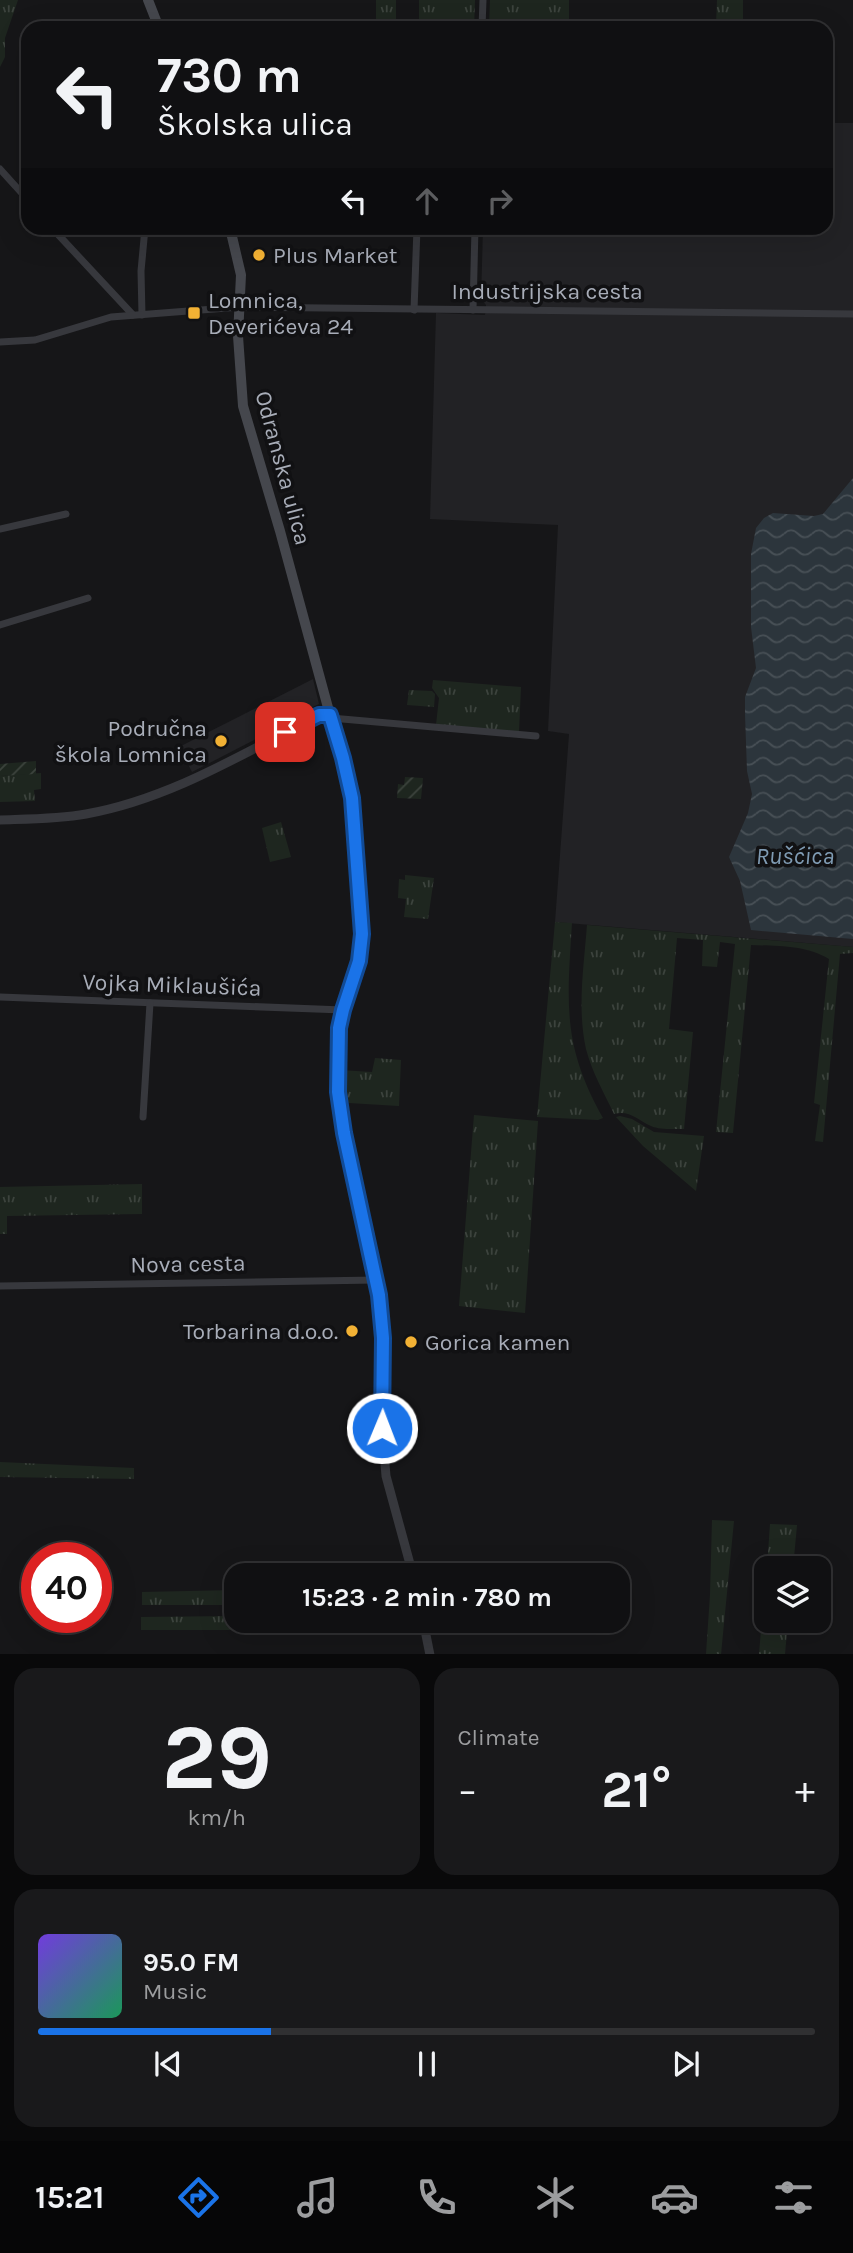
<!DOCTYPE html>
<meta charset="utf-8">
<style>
:root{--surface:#101012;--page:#19191b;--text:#f1f3f6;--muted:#9c9d9f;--line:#303032;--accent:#1a73e8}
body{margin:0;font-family:Karla,sans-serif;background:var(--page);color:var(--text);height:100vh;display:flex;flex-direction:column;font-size:26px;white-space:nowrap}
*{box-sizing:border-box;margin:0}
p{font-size:23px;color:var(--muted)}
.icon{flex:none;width:38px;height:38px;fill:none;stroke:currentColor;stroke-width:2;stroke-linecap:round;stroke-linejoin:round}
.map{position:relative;height:1654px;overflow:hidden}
.sheet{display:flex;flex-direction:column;gap:14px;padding:14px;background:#09090a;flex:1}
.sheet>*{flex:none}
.guide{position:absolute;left:21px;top:21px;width:812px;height:214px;border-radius:21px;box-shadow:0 7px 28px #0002,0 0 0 2px var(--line);background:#101012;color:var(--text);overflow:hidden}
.tools{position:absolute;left:754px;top:1556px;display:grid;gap:14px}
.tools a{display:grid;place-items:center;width:77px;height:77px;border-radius:14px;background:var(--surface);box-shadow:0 7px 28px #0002,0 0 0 2px var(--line);font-size:35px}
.speed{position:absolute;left:21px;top:1542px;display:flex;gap:14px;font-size:35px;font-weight:700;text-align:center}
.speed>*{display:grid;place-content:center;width:91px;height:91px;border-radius:50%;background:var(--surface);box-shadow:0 7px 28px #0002,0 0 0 2px var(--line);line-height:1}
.speed .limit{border:10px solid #d22;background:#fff;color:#111}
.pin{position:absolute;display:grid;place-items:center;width:60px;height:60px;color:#fff;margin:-30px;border-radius:14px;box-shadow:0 4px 10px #0006}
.me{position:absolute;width:77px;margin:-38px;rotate:1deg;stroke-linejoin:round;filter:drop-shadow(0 0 5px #0008)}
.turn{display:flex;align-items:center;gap:24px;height:147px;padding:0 21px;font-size:32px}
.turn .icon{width:91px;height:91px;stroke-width:2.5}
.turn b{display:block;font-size:49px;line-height:60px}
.lanes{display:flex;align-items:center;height:66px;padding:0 21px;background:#0003;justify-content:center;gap:35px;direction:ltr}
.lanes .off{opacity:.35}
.big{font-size:52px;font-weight:700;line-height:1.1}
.sheet .tile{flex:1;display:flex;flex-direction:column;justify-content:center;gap:10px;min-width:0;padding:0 24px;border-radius:21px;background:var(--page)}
.sheet .dial{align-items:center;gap:0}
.dial b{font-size:91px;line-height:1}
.song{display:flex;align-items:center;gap:21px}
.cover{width:84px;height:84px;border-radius:10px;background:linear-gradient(135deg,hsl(260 70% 55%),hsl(150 70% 35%))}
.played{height:7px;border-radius:4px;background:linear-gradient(90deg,var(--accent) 30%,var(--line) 30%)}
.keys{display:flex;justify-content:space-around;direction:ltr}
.heat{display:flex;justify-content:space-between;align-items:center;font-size:38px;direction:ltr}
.sheet .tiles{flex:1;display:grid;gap:14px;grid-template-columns:1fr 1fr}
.tile:last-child{grid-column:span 2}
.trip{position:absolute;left:224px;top:1563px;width:406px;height:70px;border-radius:21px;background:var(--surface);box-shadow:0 7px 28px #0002,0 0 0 2px var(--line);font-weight:700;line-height:70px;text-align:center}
.menu{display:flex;height:112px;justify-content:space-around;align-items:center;background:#060607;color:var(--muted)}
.menu .icon{width:49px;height:49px}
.menu .selected{color:var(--accent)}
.menu b{font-size:32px;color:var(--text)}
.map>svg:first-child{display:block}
.built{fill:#222225}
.grass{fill:url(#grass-tufts)}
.garden{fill:url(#garden-furrows)}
.water{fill:url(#water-waves)}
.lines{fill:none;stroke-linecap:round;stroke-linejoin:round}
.minor{stroke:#37383d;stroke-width:7}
.tertiary{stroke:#37383d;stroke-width:9}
.secondary{stroke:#45474d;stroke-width:10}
.route-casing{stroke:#114b97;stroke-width:18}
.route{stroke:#1a73e8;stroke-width:12}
.poi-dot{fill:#f2b134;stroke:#111113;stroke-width:2.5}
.labels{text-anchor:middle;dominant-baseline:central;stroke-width:7;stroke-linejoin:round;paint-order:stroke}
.poi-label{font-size:23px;fill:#a8adb8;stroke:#111113;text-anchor:start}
.street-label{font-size:23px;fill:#a8adb8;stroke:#111113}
.water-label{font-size:24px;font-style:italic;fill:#7f9bb3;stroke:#111113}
</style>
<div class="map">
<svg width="853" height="1655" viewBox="0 0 853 1655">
<defs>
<pattern id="grass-tufts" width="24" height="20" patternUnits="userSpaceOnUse" patternTransform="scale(1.75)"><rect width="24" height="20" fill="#1e261f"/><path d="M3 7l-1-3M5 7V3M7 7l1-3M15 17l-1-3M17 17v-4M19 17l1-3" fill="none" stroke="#3c433d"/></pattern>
<pattern id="garden-furrows" width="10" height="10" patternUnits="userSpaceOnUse" patternTransform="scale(1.75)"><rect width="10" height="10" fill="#1e261f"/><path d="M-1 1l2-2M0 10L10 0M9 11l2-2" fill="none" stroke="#3c433d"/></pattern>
<pattern id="water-waves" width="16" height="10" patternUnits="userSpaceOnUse" patternTransform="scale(1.75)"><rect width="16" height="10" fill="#2c353c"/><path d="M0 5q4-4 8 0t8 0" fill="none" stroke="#485056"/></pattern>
</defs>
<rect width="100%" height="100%" fill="#161618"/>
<!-- built -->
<g class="built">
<polygon points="506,20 658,23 712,25 712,28 506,28"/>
<polygon points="826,123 853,123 853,947 555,922 569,734 548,731 558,525 430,519 436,313 485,315 486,305 481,299 483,228 826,228"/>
<polygon points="313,679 319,704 263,731 264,735 192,772 179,747"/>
</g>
<!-- grass -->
<g class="grass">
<polygon points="0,0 18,0 5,38 5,57 0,67"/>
<rect x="376" y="0" width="20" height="28"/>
<polygon points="419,0 475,0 474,28 419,28"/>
<polygon points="490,0 569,0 569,21 507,20 506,28 489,28"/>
<polygon points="717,0 743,0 743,28 712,28 712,25 716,25"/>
<polygon points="433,680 521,687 519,732 436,725 439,698 432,688"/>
<polygon points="409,690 432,691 435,694 434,707 407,705"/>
<polygon points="41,773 41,789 34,790 35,801 0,802 0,776"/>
<polygon points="281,822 291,857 270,862 262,828"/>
<polygon points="405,875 434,878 428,919 404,917 406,899 398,898 399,879 405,880"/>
<path d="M555 922 572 923C567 1004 562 1045 603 1118L598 1120 537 1117Z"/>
<path d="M587 925 853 947V953L840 954 823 1142 815 1141 820 1105 814 1103 829 959C806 945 777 946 751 945L733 1133 716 1132 735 944 720 942 717 967 702 966 703 940 677 938 669 1029 693 1032 684 1129C674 1129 660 1130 651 1126 637 1120 630 1110 614 1114 604 1093 592 1072 586 1049 577 1008 584 966 587 925Z"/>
<polygon points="375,1058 401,1060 399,1106 349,1103 342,1097 340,1070 372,1072"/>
<polygon points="474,1115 538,1121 525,1313 459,1306"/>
<polygon points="620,1116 632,1119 654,1132 704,1136 696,1191 643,1146 616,1117"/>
<polygon points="142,1184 142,1214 7,1216 7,1234 0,1234 0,1187"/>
<polygon points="0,1462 134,1468 134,1479 0,1477"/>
<polygon points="712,1520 734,1521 721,1654 706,1654 710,1595"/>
<polygon points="770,1524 797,1525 793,1568 767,1568"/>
<polygon points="766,1570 766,1620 788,1621 785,1654 759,1654"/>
<polygon points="236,1590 236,1605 142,1605 142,1592"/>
<polygon points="236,1616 236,1620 313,1621 313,1630 141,1630 141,1617"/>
</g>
<!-- garden -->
<g class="garden">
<polygon points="36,761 36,774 0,776 0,764"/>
<polygon points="405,777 423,778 421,799 397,798 398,784 404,785"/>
<polygon points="313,1621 361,1621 361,1628 313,1630"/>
</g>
<!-- water -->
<polygon class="water" points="853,478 853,939 751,930 740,881 729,857 748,813 752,794 747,771 745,714 745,697 756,668 751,627 751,554 756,528 764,518 773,513 814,516 823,514"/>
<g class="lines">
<!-- minor -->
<g class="minor">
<polyline points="482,28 483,0"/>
<polyline points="0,169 28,200"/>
<polyline points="52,228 133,315"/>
<polyline points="414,310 417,228"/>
<polyline points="473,310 475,228"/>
<polyline points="142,315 141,271 145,228"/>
<polyline points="0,342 35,340 111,317 240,307 853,314"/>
<polyline points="0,529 66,514"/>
<polyline points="0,625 88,598"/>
<polyline points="331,718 536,736"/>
<polyline points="0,997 343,1010"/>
<polyline points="143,1117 150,1003"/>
<polyline points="0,1286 376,1280"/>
</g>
<!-- tertiary -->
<g class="tertiary">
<path d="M0 820C29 819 58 819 86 814 170 799 244 753 319 715H330L343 758 352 798 362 934 359 961 339 1028 338 1092 381 1310 383 1363 382 1428 386 1476 413 1575"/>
<polyline points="423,1620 430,1655"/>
</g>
<!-- secondary -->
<g class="secondary">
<polyline points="148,0 159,28"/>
<polyline points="230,228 241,275 238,336 243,406 280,531 330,715"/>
</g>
</g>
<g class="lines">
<defs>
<polyline id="route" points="285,732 319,715 330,715 343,758 352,798 362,934 359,961 343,1010 339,1028 338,1092 344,1133 379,1295 383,1338 382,1428"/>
</defs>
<!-- route casing -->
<use href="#route" class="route-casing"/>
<!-- route -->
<use href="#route" class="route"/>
</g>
<!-- markers -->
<g class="poi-dot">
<circle cx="259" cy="255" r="7"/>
<rect x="187" y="306" width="14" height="14" rx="3.5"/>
<circle cx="221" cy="741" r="7"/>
<circle cx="352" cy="1331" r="7"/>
<circle cx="411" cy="1342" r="7"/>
</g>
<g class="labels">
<!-- poi labels -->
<g class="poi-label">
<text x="273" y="255">Plus Market</text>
<text x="208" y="300">Lomnica,<tspan x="208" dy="26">Deverićeva 24</tspan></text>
<text x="207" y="728" text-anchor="end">Područna<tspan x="207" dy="26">škola Lomnica</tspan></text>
<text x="338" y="1331" text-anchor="end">Torbarina d.o.o.</text>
<text x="425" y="1342">Gorica kamen</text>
</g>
<!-- street labels -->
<g class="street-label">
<text x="547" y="291">Industrijska cesta</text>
<text transform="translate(283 468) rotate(75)">Odranska ulica</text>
<text transform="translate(172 985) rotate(2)">Vojka Miklaušića</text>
<text transform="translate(188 1264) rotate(-1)">Nova cesta</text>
</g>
<!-- water labels -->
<g class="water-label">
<text x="795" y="856">Rušćica</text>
</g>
</g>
</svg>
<div class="tools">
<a><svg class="icon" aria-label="layers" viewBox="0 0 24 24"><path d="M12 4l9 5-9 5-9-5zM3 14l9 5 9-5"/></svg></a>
</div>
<div class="speed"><div class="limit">40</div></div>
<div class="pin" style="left:285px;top:732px;background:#d93025"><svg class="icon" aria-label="arrive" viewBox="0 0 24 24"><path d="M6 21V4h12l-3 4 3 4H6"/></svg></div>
<svg class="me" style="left:382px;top:1428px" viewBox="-20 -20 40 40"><circle r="17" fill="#1a73e8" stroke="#fff" stroke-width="3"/><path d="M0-11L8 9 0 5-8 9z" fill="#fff"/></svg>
<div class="trip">15:23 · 2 min · 780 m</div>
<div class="guide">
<div class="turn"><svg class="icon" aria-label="left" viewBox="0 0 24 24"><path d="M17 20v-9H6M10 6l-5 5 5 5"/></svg><div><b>730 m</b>Školska ulica</div></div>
<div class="lanes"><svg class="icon" aria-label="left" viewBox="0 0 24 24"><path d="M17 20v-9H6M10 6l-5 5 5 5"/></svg><svg class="icon off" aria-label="ahead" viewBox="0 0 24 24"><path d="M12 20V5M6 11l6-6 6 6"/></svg><svg class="icon off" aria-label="right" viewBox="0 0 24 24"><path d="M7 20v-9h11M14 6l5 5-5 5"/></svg></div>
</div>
</div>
<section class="sheet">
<div class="tiles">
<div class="tile dial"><b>29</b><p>km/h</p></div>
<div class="tile"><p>Climate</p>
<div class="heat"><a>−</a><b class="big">21°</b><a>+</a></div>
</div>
<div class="tile">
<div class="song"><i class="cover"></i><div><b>95.0 FM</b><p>Music</p></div></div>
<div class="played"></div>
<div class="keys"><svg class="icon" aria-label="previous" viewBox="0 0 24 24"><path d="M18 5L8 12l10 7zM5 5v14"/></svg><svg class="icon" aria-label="pause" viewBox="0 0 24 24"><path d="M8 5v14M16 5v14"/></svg><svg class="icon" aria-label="next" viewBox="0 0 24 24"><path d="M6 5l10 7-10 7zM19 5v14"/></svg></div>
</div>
</div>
</section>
<nav class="menu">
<b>15:21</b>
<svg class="icon selected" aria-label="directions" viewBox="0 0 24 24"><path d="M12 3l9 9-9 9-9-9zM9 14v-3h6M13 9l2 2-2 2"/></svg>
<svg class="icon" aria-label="music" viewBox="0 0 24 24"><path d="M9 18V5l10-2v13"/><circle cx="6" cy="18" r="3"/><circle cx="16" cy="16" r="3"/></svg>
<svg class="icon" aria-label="phone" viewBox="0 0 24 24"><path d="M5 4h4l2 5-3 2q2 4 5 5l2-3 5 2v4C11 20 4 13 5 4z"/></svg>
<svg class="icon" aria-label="climate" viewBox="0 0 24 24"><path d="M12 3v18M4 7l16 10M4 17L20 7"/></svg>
<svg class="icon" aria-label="car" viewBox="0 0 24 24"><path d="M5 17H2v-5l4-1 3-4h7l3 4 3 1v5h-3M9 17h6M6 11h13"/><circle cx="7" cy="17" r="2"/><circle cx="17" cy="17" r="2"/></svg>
<svg class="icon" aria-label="filters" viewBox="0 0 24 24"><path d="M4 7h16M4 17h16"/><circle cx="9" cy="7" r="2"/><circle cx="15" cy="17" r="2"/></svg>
</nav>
